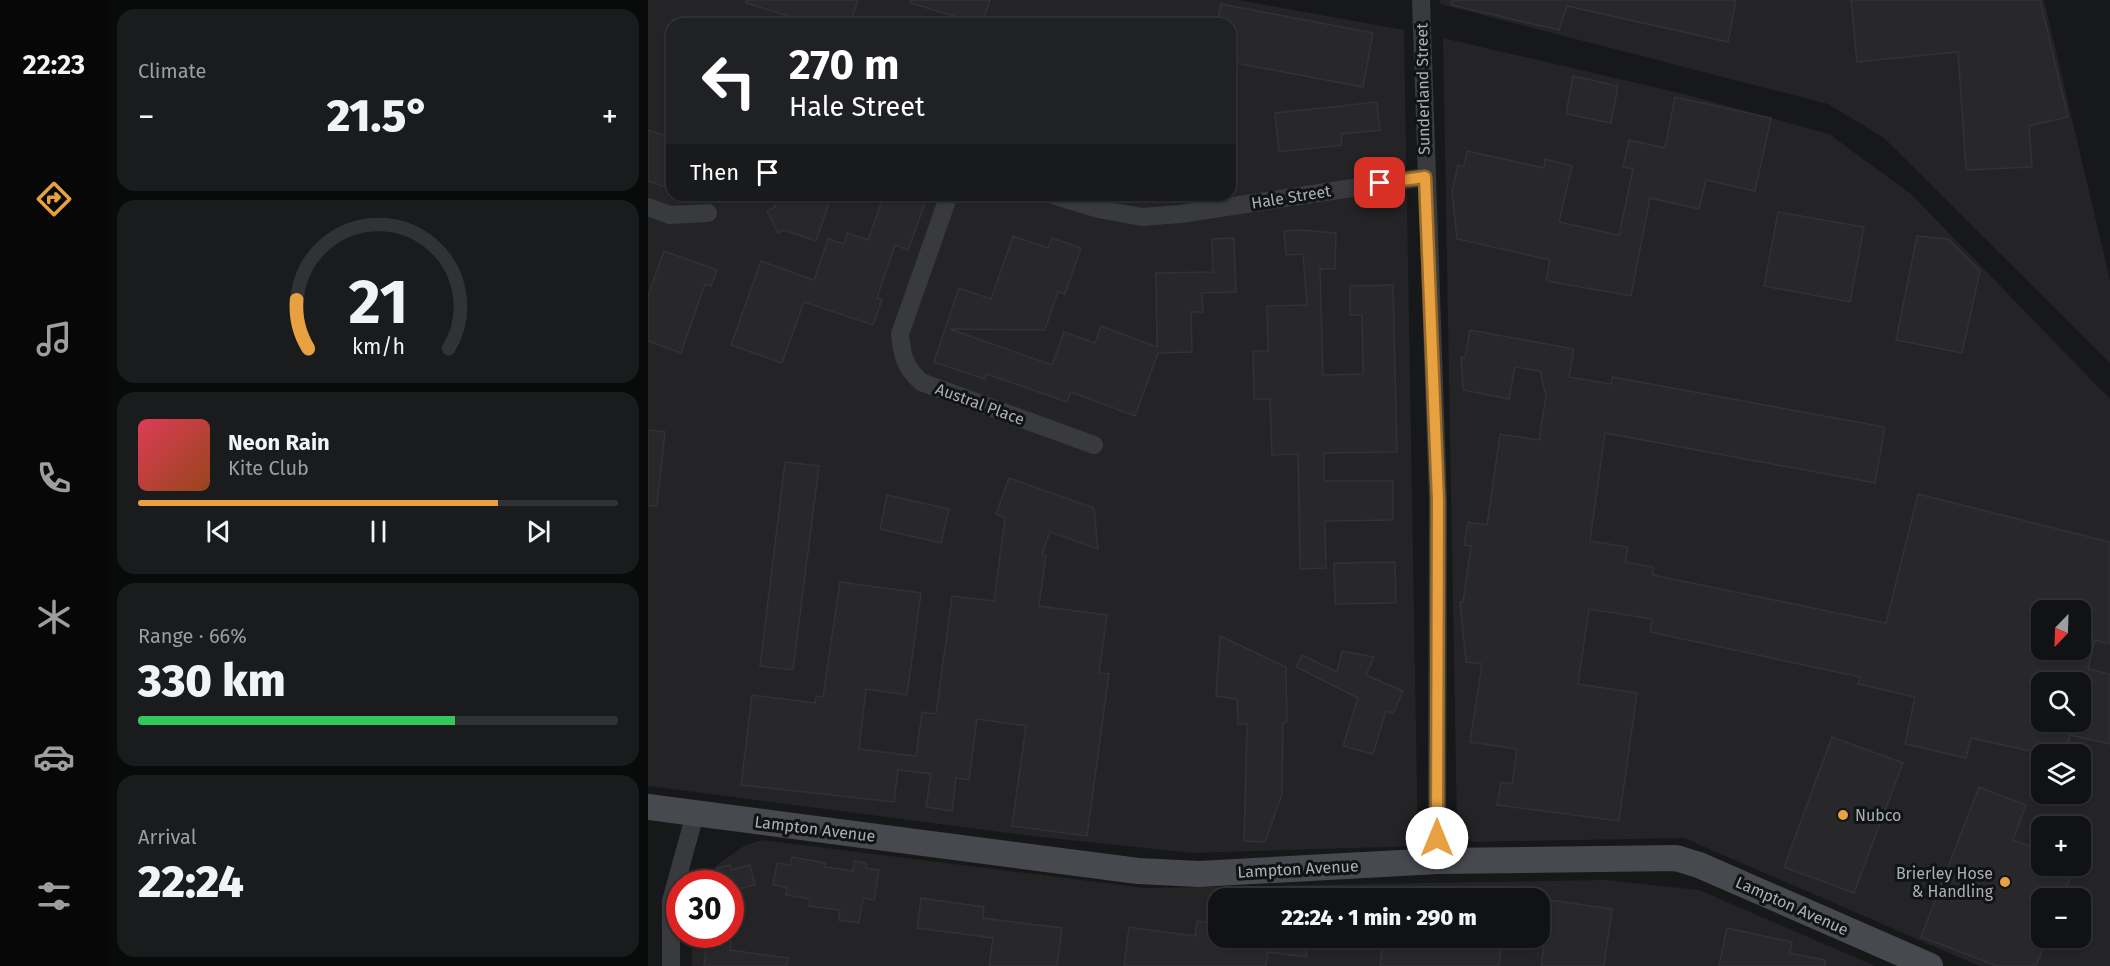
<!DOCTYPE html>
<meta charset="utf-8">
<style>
:root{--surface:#111213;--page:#1a1b1c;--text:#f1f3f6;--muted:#9c9ea0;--line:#303233;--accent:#e8a140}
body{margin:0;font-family:"Fira Sans",sans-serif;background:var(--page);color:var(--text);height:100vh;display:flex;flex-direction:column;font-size:22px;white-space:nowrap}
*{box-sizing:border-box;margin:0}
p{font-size:20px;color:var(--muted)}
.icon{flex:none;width:33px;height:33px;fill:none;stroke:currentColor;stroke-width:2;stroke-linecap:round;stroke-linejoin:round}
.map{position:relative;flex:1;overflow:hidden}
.details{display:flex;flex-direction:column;gap:9px;padding:9px;background:#090a0a;width:540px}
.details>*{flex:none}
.top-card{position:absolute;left:18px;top:18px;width:570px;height:183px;border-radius:18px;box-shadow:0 2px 4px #0004,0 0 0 2px var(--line);background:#202124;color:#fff;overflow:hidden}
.needle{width:39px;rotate:203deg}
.tools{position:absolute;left:1383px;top:600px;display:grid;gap:12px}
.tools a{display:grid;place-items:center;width:60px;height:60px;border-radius:12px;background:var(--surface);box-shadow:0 2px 4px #0004,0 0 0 2px var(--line);font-size:30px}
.speed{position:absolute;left:18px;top:870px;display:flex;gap:12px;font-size:30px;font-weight:700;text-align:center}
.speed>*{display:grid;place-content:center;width:78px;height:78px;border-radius:50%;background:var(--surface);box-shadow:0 2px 4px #0004,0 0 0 2px var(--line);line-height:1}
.speed .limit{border:9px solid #d22;background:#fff;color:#111}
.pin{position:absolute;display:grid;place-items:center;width:51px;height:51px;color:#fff;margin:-26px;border-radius:12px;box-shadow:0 3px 9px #0006}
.me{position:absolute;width:66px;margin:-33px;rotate:0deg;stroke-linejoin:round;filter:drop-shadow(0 0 4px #0008)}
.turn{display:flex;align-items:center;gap:21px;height:126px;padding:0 24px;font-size:27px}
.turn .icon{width:78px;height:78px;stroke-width:2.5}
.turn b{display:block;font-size:42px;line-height:51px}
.then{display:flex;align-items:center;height:57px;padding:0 24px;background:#0003;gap:12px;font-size:22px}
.big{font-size:45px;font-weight:800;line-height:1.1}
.details .widget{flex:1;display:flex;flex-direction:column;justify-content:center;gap:9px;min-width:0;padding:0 21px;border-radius:18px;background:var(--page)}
.details .dial{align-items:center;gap:0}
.dial svg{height:156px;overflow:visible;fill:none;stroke:var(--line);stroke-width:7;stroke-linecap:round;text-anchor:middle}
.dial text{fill:var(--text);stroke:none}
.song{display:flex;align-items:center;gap:18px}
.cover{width:72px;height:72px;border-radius:9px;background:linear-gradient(135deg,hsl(350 70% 55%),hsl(20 70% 35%))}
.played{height:6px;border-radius:3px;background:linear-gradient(90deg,var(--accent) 75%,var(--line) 75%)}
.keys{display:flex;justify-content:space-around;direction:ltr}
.heat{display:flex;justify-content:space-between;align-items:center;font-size:33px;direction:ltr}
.charge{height:9px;border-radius:4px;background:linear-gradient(90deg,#34c759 66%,var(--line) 0)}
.trip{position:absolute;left:560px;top:888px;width:342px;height:60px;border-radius:18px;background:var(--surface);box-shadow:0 2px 4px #0004,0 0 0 2px var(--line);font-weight:800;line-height:60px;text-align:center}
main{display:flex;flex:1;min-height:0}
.tabs{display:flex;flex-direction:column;width:108px;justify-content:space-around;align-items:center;background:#070708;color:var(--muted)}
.tabs .icon{width:42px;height:42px}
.tabs .active{color:var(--accent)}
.tabs b{font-size:27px;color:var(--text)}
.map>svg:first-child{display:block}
.built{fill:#242426;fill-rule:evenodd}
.building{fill:#28282a;stroke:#323235;stroke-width:1.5;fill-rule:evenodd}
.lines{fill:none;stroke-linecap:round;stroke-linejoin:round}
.street{stroke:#393a3e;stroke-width:18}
.secondary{stroke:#47494e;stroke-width:26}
.route-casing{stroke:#97692a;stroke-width:15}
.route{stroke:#e8a140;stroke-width:10}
.poi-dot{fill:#e8a140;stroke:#121314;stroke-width:2}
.labels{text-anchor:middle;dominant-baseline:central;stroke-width:6;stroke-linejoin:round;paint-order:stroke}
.street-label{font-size:16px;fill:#aab0b8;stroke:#121314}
.poi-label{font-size:16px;fill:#aab0b8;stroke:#121314;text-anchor:start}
</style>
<main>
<nav class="tabs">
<b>22:23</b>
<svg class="icon active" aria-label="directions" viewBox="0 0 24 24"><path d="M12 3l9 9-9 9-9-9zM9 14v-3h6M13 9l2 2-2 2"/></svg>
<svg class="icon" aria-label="music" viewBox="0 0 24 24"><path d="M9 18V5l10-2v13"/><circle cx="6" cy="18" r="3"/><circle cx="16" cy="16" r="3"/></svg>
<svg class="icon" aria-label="phone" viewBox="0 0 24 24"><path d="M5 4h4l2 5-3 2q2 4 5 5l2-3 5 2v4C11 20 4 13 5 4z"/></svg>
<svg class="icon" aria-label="climate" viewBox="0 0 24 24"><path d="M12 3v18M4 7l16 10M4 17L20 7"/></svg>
<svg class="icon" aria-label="car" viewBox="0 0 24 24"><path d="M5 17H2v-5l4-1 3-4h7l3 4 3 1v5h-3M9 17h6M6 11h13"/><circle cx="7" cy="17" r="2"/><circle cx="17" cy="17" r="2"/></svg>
<svg class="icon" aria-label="filters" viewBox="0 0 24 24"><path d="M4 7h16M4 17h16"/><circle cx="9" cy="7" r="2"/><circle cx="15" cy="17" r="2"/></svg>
</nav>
<section class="details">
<div class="widget"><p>Climate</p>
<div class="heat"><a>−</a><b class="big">21.5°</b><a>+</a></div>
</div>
<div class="widget dial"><svg viewBox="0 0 100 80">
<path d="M14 69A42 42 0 1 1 86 69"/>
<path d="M14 69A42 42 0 0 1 8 44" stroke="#e8a140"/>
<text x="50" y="56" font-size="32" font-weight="700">21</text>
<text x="50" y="72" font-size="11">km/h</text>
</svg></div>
<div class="widget">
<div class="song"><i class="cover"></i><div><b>Neon Rain</b><p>Kite Club</p></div></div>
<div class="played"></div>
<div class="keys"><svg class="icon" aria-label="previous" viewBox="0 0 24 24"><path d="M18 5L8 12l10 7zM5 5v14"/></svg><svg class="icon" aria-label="pause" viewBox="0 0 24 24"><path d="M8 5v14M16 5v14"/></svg><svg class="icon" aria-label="next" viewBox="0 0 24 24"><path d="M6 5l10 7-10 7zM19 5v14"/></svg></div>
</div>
<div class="widget"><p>Range · 66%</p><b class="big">330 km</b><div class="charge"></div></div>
<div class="widget"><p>Arrival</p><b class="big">22:24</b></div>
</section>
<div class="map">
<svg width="1462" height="966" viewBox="0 0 1462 966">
<rect width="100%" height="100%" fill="#171819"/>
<!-- built -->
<g class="built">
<path d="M0 0H591L756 30 770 846 544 853 384 836 0 786ZM24 24H582V195H24Z"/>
<polygon points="792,0 1396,0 1462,280 1462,363 1236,138 1180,104 792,4"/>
<path d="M795 38 1036 94 1181 134 1263 194 1462 399V966H1331L1036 838 824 842 809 829ZM1394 610H1432V650H1394ZM1394 682H1432V722H1394ZM1394 754H1432V794H1394ZM1394 826H1432V866H1394ZM1394 898H1432V938H1394Z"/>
<path d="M114 840 497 888 957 880 1051 890 1227 966H44V935L82 934V884L53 883 70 864 96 846ZM570 898H891V938H570Z"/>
</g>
<!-- building -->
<g class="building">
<polygon points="98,0 210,0 202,24 166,24 98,3"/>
<polygon points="262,0 342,0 334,24 262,3"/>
<polygon points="804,0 1088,0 1080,42 919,6 911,30 803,5"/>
<polygon points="1203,0 1392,0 1420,117 1381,126 1384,167 1318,170 1310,52 1209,62"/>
<polygon points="573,4 725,33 715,87 582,62 582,24 569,24"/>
<polygon points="925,76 970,86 963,123 918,114"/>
<polygon points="1027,97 1123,118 1107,191 1058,180 1051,209 1002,198 983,296 898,281 902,260 809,239 804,191 810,165 816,166 819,151 896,168 897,159 924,166 911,222 971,235 985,169 975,167 981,140 1017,148"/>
<polygon points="729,102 732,130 693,134 694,145 631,152 627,113"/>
<polygon points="0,130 24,138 24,189 0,181"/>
<polygon points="131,195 184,195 168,241 136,230 130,233 119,211 127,207"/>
<polygon points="236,195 280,195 260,250 247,245 229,298 234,300 225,325 156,302 134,363 83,345 113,261 166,280 180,239 196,244 199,233 220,240"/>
<polygon points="1130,212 1216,227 1202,302 1116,286"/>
<polygon points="652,230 688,233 687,269 672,269 675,375 715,374 714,315 702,315 702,286 745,285 749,452 676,453 676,481 745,481 745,520 677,521 678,568 652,569 650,454 624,455 622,399 606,399 605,351 620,351 619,306 659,305 655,254 638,255 636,231"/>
<polygon points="365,236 400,248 404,238 433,248 417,294 410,292 397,330 302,329 404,365 416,332 447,343 453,326 509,347 508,273 565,272 564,239 586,238 588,292 554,293 555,312 543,312 544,352 510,353 487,416 423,392 419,402 339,374 337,379 286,362 311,288 343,299"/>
<polygon points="1269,236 1300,239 1332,271 1314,353 1248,340"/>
<polygon points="16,251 69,270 63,286 57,284 33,353 0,341 0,296"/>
<path d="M822 330 926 349 921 377 963 384 964 377 1237 427 1227 483 957 433 942 541 980 547 977 562 1006 567 1005 575 1238 623 1270 494 1462 542V644L1447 640 1440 669 1462 674V744L1422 735 1417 754H1395L1323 738 1318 758 1257 744 1267 697 1210 684 1212 677 1002 632 1004 619 941 609 930 684 989 693 971 821 849 805 853 782 864 784 869 749 822 742 834 664 818 662 812 602H815L823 546 816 545 820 522 839 525 852 434 891 440 898 396 892 371 867 367 861 399 815 390 813 357 817 358ZM1394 610H1432V650H1394ZM1394 682H1432V722H1394Z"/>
<polygon points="0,430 17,432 9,506 0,506"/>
<polygon points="137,462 171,466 145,670 112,666"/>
<polygon points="361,478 446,508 450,549 402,532 394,554 398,556 391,606 459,615 451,673 461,674 439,836 364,826 378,726 329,719 321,780 308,778 304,811 278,807 283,774 250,770 246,802 93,785 104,695 167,703 168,696 175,697 192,582 273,593 259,695 218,689 211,749 268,756 274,712 288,714 304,596 346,601 357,518 348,514"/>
<polygon points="239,495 301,509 293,543 232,529"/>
<polygon points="747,562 748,603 687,604 686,563"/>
<polygon points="572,636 638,667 639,722 635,723 634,794 617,842 596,841 599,724 590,724 589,699 568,696"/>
<polygon points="694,651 726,657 718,675 755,691 745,714 738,711 725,754 695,746 710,698 648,667 654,655 689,672"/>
<polygon points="1184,737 1255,763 1206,893 1136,867"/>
<polygon points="1331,787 1378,805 1365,840 1394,851 1394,866 1427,866 1414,898 1394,898 1394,938 1399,938 1388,966 1349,966 1273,937"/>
<polygon points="144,857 177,863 177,867 205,871 206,861 218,863 218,868 231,870 226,900 215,898 211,923 191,920 192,910 161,906 162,899 138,895 139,888 125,885 129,863 142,865"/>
<polygon points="82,865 83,870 102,865 107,885 82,891 82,884 50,884 50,879 70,874 69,868"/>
<polygon points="273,898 336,907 335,918 414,928 409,966 341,966 345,938 269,928"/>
<polygon points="902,900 964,909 956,966 893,966"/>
<polygon points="549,921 570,924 570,938 661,938 658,957 620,952 618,966 476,966 481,927 547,936"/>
<polygon points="1079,928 1144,942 1142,953 1177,960 1177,966 1071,966"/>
<polygon points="60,934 84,934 82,950 140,958 139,966 56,966"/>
<polygon points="735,938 854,938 851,966 732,966"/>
</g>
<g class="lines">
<!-- street -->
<g class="street">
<polyline points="773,0 790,500 789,861"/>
<path d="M301 195 252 334C254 356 257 367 273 382L446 445"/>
<polyline points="404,195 450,209 494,217 532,214 777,177"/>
<polyline points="0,207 22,215 60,213"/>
<polyline points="23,966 23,901 47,814"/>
</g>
<!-- secondary -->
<polyline class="secondary" points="0,807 490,871 551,874 789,861 1028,858 1051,865 1282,966"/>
</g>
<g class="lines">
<defs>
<polyline id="route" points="732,183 777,177 790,500 789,838"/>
</defs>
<!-- route casing -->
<use href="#route" class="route-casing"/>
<!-- route -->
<use href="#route" class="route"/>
</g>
<!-- markers -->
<g class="poi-dot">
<circle cx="1195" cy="815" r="6"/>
<circle cx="1357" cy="882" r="6"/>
</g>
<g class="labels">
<!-- street labels -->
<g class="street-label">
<text transform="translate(775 89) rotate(-91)">Sunderland Street</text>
<text transform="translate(643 197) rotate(-9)">Hale Street</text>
<text transform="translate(332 404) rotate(20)">Austral Place</text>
<text transform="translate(167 829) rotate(7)">Lampton Avenue</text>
<text transform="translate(650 869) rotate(-3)">Lampton Avenue</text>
<text transform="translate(1144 906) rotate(24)">Lampton Avenue</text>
</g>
<!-- poi labels -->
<g class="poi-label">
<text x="1207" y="815">Nubco</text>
<text x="1345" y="873" text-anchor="end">Brierley Hose<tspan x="1345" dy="18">&amp; Handling</tspan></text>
</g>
</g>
</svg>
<div class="tools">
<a><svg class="needle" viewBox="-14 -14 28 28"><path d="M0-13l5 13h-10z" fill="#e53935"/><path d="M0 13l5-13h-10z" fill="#9c9ea0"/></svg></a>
<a><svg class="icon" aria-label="search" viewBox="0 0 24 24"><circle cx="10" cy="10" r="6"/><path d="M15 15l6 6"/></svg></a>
<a><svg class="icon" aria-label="layers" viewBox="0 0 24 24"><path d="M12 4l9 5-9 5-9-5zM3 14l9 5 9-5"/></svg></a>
<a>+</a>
<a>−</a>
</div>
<div class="speed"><div class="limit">30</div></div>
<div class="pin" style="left:732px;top:183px;background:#d93025"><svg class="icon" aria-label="arrive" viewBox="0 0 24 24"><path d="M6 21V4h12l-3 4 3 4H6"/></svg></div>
<svg class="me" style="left:789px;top:838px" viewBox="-20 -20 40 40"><circle r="19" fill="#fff"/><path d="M0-13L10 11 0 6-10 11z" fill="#e8a140"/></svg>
<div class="trip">22:24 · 1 min · 290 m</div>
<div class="top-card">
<div class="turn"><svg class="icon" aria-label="left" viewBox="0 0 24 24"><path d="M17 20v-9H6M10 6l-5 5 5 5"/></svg><div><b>270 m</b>Hale Street</div></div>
<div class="then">Then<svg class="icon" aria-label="arrive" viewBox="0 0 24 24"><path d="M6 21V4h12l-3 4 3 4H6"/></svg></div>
</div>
</div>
</main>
